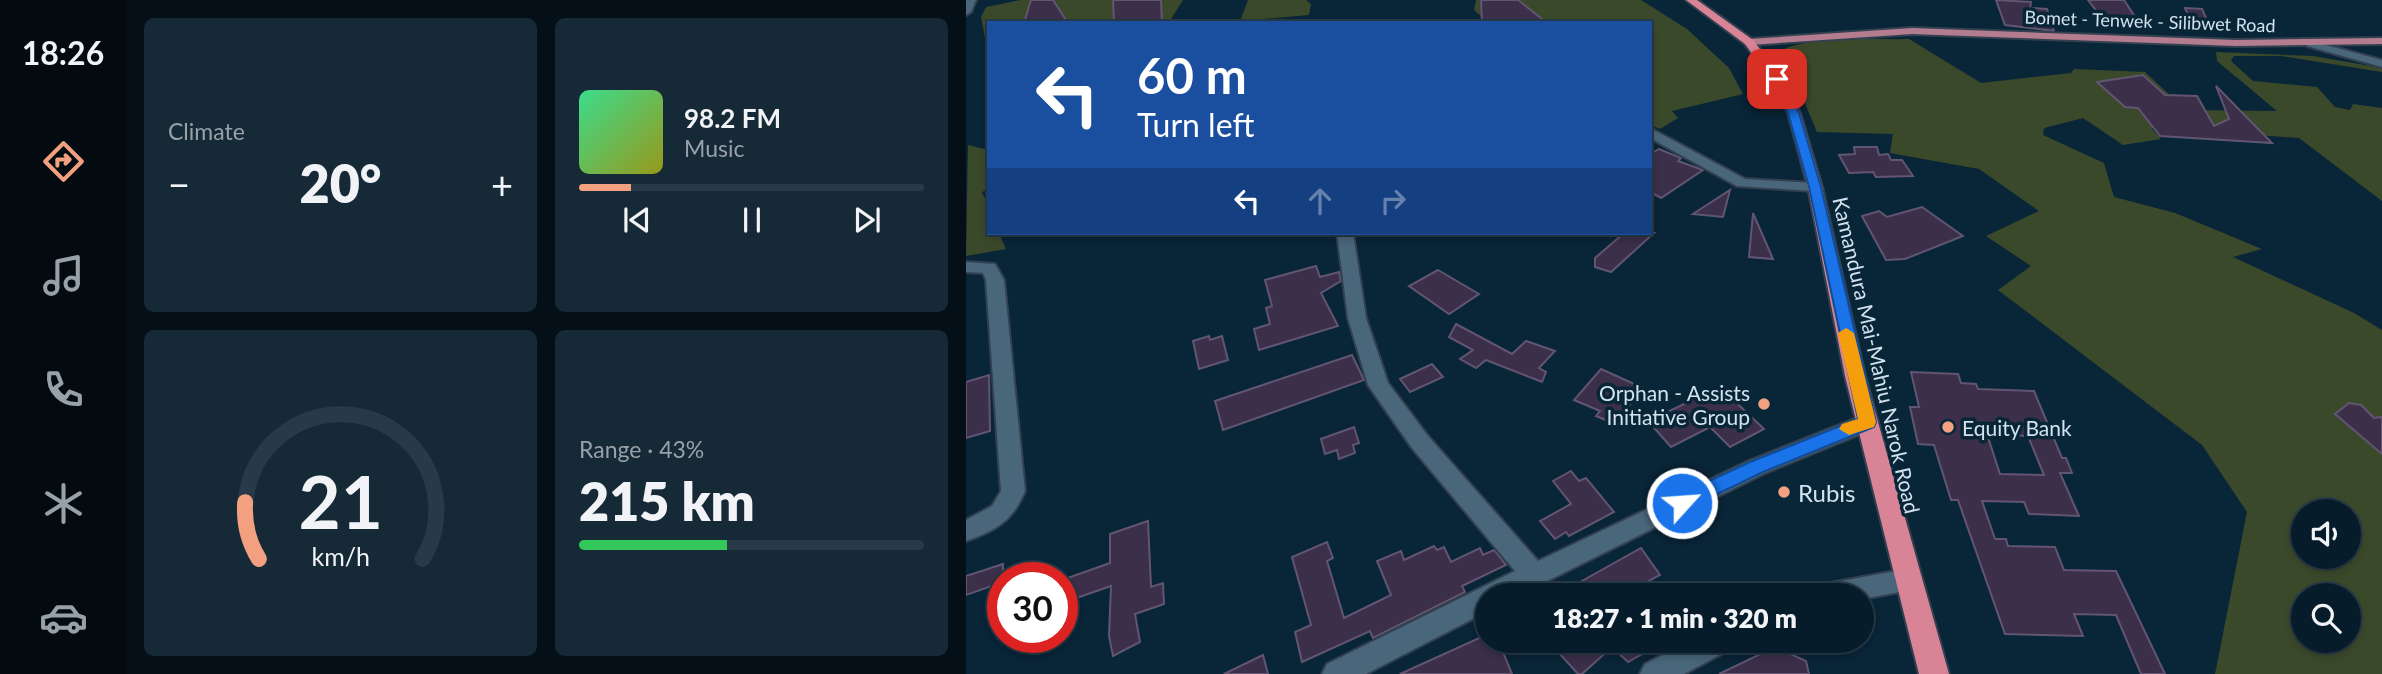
<!DOCTYPE html>
<meta charset="utf-8">
<style>
:root{--surface:#071c2a;--page:#152936;--text:#f1f3f6;--muted:#98a1a8;--line:#283a47;--accent:#f2a07f}
body{margin:0;font-family:Lato,sans-serif;background:var(--page);color:var(--text);height:100vh;display:flex;flex-direction:column;font-size:26px;white-space:nowrap}
*{box-sizing:border-box;margin:0}
p{font-size:23px;color:var(--muted)}
.icon{flex:none;width:38px;height:38px;fill:none;stroke:currentColor;stroke-width:2;stroke-linecap:round;stroke-linejoin:round}
.map{position:relative;flex:1;overflow:hidden}
.details{display:flex;flex-direction:column;gap:18px;padding:18px;background:#040f17;width:840px}
.details>*{flex:none}
.banner{position:absolute;left:21px;top:21px;width:665px;height:214px;border-radius:0px;box-shadow:0 4px 10px #0003,0 0 0 2px var(--line);background:#1a4fa0;color:#fff;overflow:hidden}
.fabs{position:absolute;left:1325px;top:499px;display:grid;gap:14px}
.fabs a{display:grid;place-items:center;width:70px;height:70px;border-radius:50%;background:var(--surface);box-shadow:0 4px 10px #0003,0 0 0 2px var(--line);font-size:35px}
.speed{position:absolute;left:21px;top:562px;display:flex;gap:14px;font-size:35px;font-weight:700;text-align:center}
.speed>*{display:grid;place-content:center;width:91px;height:91px;border-radius:50%;background:var(--surface);box-shadow:0 4px 10px #0003,0 0 0 2px var(--line);line-height:1}
.speed .limit{border:10px solid #d22;background:#fff;color:#111}
.pin{position:absolute;display:grid;place-items:center;width:60px;height:60px;color:#fff;margin:-30px;border-radius:14px;box-shadow:0 4px 10px #0006}
.me{position:absolute;width:77px;margin:-38px;rotate:64deg;stroke-linejoin:round;filter:drop-shadow(0 0 5px #0008)}
.turn{display:flex;align-items:center;gap:24px;height:147px;padding:0 35px;font-size:32px}
.turn .icon{width:91px;height:91px;stroke-width:2.5}
.turn b{display:block;font-size:49px;line-height:60px}
.lanes{display:flex;align-items:center;height:66px;padding:0 35px;background:#0003;justify-content:center;gap:35px;direction:ltr}
.lanes .off{opacity:.35}
.big{font-size:52px;font-weight:800;line-height:1.1}
.details .card{flex:1;display:flex;flex-direction:column;justify-content:center;gap:10px;min-width:0;padding:0 24px;border-radius:10px;background:var(--page)}
.details .dial{align-items:center;gap:0}
.dial svg{height:182px;overflow:visible;fill:none;stroke:var(--line);stroke-width:7;stroke-linecap:round;text-anchor:middle}
.dial text{fill:var(--text);stroke:none}
.song{display:flex;align-items:center;gap:21px}
.cover{width:84px;height:84px;border-radius:10px;background:linear-gradient(135deg,hsl(150 70% 55%),hsl(60 70% 35%))}
.played{height:7px;border-radius:4px;background:linear-gradient(90deg,var(--accent) 15%,var(--line) 15%)}
.keys{display:flex;justify-content:space-around;direction:ltr}
.heat{display:flex;justify-content:space-between;align-items:center;font-size:38px;direction:ltr}
.charge{height:10px;border-radius:5px;background:linear-gradient(90deg,#34c759 43%,var(--line) 0)}
.details .tiles{flex:1;display:grid;gap:18px;grid-template-columns:repeat(2,1fr)}
.trip{position:absolute;left:509px;top:583px;width:399px;height:70px;border-radius:35px;background:var(--surface);box-shadow:0 4px 10px #0003,0 0 0 2px var(--line);font-weight:800;line-height:70px;text-align:center}
main{display:flex;flex:1;min-height:0}
.menu{display:flex;flex-direction:column;width:126px;justify-content:space-around;align-items:center;background:#030b11;color:var(--muted)}
.menu .icon{width:49px;height:49px}
.menu .selected{color:var(--accent)}
.menu b{font-size:32px;color:var(--text)}
.map>svg:first-child{display:block}
.green{fill:#3b492b;fill-rule:evenodd}
.building{fill:#3b2f4a;stroke:#615572;stroke-width:2;fill-rule:evenodd}
.lines{fill:none;stroke-linecap:round;stroke-linejoin:round}
.minor-casing{stroke:#324050;stroke-width:4}
.primary-casing{stroke:#324050;stroke-width:4}
.trunk-casing{stroke:#324050;stroke-width:4}
.minor{fill:#49667b;fill-rule:evenodd}
.primary{fill:#b47d8f;fill-rule:evenodd}
.trunk{fill:#d88496;fill-rule:evenodd}
.route{fill:#1a73e8;stroke:#114b97;stroke-width:2}
.slow{fill:#f59e0b}
.poi-dot{fill:#f2a07f;stroke:#092538;stroke-width:2.5}
.labels{text-anchor:middle;dominant-baseline:central;stroke-width:7;stroke-linejoin:round;paint-order:stroke}
.far-street-label{font-size:18px;fill:#d2e2ee;stroke:#092538}
.street-label{font-size:21px;fill:#d2e2ee;stroke:#092538}
.poi-label{font-size:21px;fill:#d2e2ee;stroke:#092538;text-anchor:end}
.near-poi-label{font-size:24px;fill:#d2e2ee;stroke:#092538;text-anchor:start}
</style>
<main>
<nav class="menu">
<b>18:26</b>
<svg class="icon selected" aria-label="directions" viewBox="0 0 24 24"><path d="M12 3l9 9-9 9-9-9zM9 14v-3h6M13 9l2 2-2 2"/></svg>
<svg class="icon" aria-label="music" viewBox="0 0 24 24"><path d="M9 18V5l10-2v13"/><circle cx="6" cy="18" r="3"/><circle cx="16" cy="16" r="3"/></svg>
<svg class="icon" aria-label="phone" viewBox="0 0 24 24"><path d="M5 4h4l2 5-3 2q2 4 5 5l2-3 5 2v4C11 20 4 13 5 4z"/></svg>
<svg class="icon" aria-label="climate" viewBox="0 0 24 24"><path d="M12 3v18M4 7l16 10M4 17L20 7"/></svg>
<svg class="icon" aria-label="car" viewBox="0 0 24 24"><path d="M5 17H2v-5l4-1 3-4h7l3 4 3 1v5h-3M9 17h6M6 11h13"/><circle cx="7" cy="17" r="2"/><circle cx="17" cy="17" r="2"/></svg>
</nav>
<section class="details">
<div class="tiles">
<div class="card"><p>Climate</p>
<div class="heat"><a>−</a><b class="big">20°</b><a>+</a></div>
</div>
<div class="card">
<div class="song"><i class="cover"></i><div><b>98.2 FM</b><p>Music</p></div></div>
<div class="played"></div>
<div class="keys"><svg class="icon" aria-label="previous" viewBox="0 0 24 24"><path d="M18 5L8 12l10 7zM5 5v14"/></svg><svg class="icon" aria-label="pause" viewBox="0 0 24 24"><path d="M8 5v14M16 5v14"/></svg><svg class="icon" aria-label="next" viewBox="0 0 24 24"><path d="M6 5l10 7-10 7zM19 5v14"/></svg></div>
</div>
<div class="card dial"><svg viewBox="0 0 100 80">
<path d="M14 69A42 42 0 1 1 86 69"/>
<path d="M14 69A42 42 0 0 1 8 44" stroke="#f2a07f"/>
<text x="50" y="56" font-size="32" font-weight="700">21</text>
<text x="50" y="72" font-size="11">km/h</text>
</svg></div>
<div class="card"><p>Range · 43%</p><b class="big">215 km</b><div class="charge"></div></div>
</div>
</section>
<div class="map">
<svg width="1416" height="674" viewBox="0 0 1416 674">
<rect width="100%" height="100%" fill="#092538"/>
<!-- green -->
<g class="green">
<polygon points="55,0 217,0 205,19 199,23 23,23 23,59 15,17 20,7"/>
<polygon points="282,0 340,0 345,4 343,15 274,21"/>
<polygon points="510,0 675,0 721,29 763,68 777,94 706,111 712,118 694,129 684,125 684,23 523,23 508,10"/>
<path d="M943 39 1015 83 1105 73 1108 69 1179 72 1220 110 1311 111 1251 61 1250 52 1347 56 1416 68V72L1315 56H1268L1265 61 1287 81 1351 87 1369 107 1384 110 1387 104 1416 108V201L1333 138 1185 128 1195 139 1157 145 1117 118 1078 128 1077 135 1138 163 1148 197 1209 213 1296 249 1267 257 1388 313 1416 330V674H1249L1281 512 1236 445 1032 290 1065 266 1020 236 1073 211 1013 169 924 153 927 134 851 132 838 101 807 56C829 34 912 40 943 39ZM1337 511H1382V556H1337ZM1337 595H1382V640H1337Z"/>
<polygon points="2,145 23,150 23,189 16,192 23,208 23,233 33,233 40,249 0,256"/>
</g>
<!-- building -->
<g class="building">
<polygon points="65,0 87,0 102,23 58,23"/>
<polygon points="147,0 195,0 196,23 148,23"/>
<polygon points="515,0 552,0 581,23 516,23"/>
<polygon points="1030,0 1065,2 1064,8 1081,9 1088,31 1039,25"/>
<polygon points="1122,0 1158,0 1173,23 1157,22 1161,28 1142,26"/>
<polygon points="1219,8 1236,9 1245,29 1227,27"/>
<polygon points="1177,75 1199,95 1231,96 1248,126 1263,119 1250,86 1306,143 1194,136 1172,108 1159,107 1131,82"/>
<polygon points="888,147 911,147 913,155 922,154 925,160 936,160 947,176 910,177 907,172 883,173 873,155 889,154"/>
<polygon points="693,149 715,158 712,161 737,170 695,198 684,192 684,154"/>
<polygon points="764,190 757,217 727,214"/>
<polygon points="956,207 997,236 939,259 920,260 896,216 913,211 921,217"/>
<polygon points="787,213 807,259 783,257"/>
<polygon points="658,233 688,233 645,272 629,267 629,258"/>
<polygon points="350,266 354,277 373,272 375,281 355,293 372,326 293,350 288,329 304,324 300,308 306,306 299,280"/>
<polygon points="472,270 513,294 483,314 443,286"/>
<polygon points="490,324 546,354 560,341 589,351 573,368 580,372 576,382 520,360 510,368 494,359 507,350 483,337"/>
<polygon points="243,336 244,340 256,336 262,360 233,369 227,341"/>
<polygon points="386,355 398,380 257,430 249,401"/>
<polygon points="466,364 477,377 444,392 434,379"/>
<polygon points="635,369 677,388 649,424 630,416 634,411 608,400"/>
<path d="M945 372 992 374 995 383 1010 384 1012 389 1068 391 1096 458H1100L1106 473H1094L1113 516 1063 514 1058 502 1016 501 1029 539H1040L1042 546 1089 547 1098 570 1150 571 1199 674H1175L1150 615 1108 614 1117 636 1039 634 992 500H985L968 445 952 444 944 407H953ZM1021 434 1062 436 1078 475 1034 474Z"/>
<polygon points="23,375 24,431 0,438 0,382"/>
<polygon points="754,387 798,429 764,447 744,427 705,447 682,421"/>
<polygon points="1383,403 1395,405 1408,418 1416,417 1416,454 1369,414"/>
<polygon points="388,427 393,443 387,445 389,453 373,459 371,450 359,454 355,439"/>
<polygon points="605,471 613,481 620,478 648,512 603,536 600,532 589,539 574,521 605,504 587,481"/>
<polygon points="182,521 185,587 197,583 198,604 169,614 174,642 147,656 143,636 145,586 96,603 96,580 144,563 144,534"/>
<polygon points="361,542 367,558 361,561 378,618 425,595 411,561 435,551 438,560 468,546 471,550 478,547 485,562 514,548 517,555 528,550 540,565 496,586 499,592 407,638 404,631 336,662 329,632 345,625 326,557"/>
<polygon points="675,548 694,575 657,595 591,595"/>
<polygon points="37,564 37,582 0,595 0,576"/>
<polygon points="522,634 522,640 532,640 546,674 434,674"/>
<polygon points="581,640 701,640 662,662 646,647 616,674 612,674"/>
<polygon points="809,647 840,661 843,674 753,674"/>
<polygon points="297,655 302,674 258,674"/>
</g>
<g class="lines">
<defs>
<g id="minor">
<polygon points="0,0 10,0 5,12 0,15"/>
<polygon points="1345,41 1416,60 1416,67 1341,46 1340,44"/>
<polygon points="684,128 779,179 849,183 856,187 849,191 771,186 684,138"/>
<polygon points="371,233 387,233 400,318 422,383 462,436 572,561 783,461 901,414 909,416 912,422 909,428 799,473 553,595 522,595 522,611 400,674 356,674 361,664 549,571 446,448 402,385 382,318"/>
<path d="M0 262 29 264 38 280 59 491C47 521 29 531 0 541V520L26 506 35 491 20 280 17 273 0 272Z"/>
<polygon points="941,569 950,573 954,581 950,589 896,599 896,595 851,595 855,587 864,583"/>
<polygon points="726,640 769,640 765,649 718,674 674,674 679,664"/>
</g>
<polygon id="primary" points="946,28 1270,40 1416,38 1416,44 1270,46 946,34 783,45 778,42 783,39"/>
<polygon id="trunk" points="720,0 731,0 787,40 817,79 834,113 856,187 899,376 983,674 953,674 879,376 842,187 822,113 805,80 779,44"/>
</defs>
<!-- minor casing -->
<use href="#minor" class="minor-casing"/>
<!-- primary casing -->
<use href="#primary" class="primary-casing"/>
<!-- trunk casing -->
<use href="#trunk" class="trunk-casing"/>
<!-- minor -->
<use href="#minor" class="minor"/>
<!-- primary -->
<use href="#primary" class="primary"/>
<!-- trunk -->
<use href="#trunk" class="trunk"/>
</g>
<!-- route -->
<polygon class="route" points="807,77 814,77 833,113 855,187 910,422 908,427 797,472 716,511 709,509 706,503 709,497 784,462 892,419 843,187 822,113"/>
<!-- slow -->
<polygon class="slow" points="880,328 888,333 910,422 908,427 883,435 873,429 876,424 892,419 872,333"/>
<!-- markers -->
<g class="poi-dot">
<circle cx="798" cy="404" r="7"/>
<circle cx="982" cy="427" r="7"/>
<circle cx="818" cy="492" r="7"/>
</g>
<g class="labels">
<!-- far-street labels -->
<g class="far-street-label">
<text transform="translate(1184 21) rotate(2)">Bomet - Tenwek - Silibwet Road</text>
</g>
<!-- street labels -->
<g class="street-label">
<text transform="translate(911 355) rotate(77)">Kamandura Mai-Mahiu Narok Road</text>
</g>
<!-- poi labels -->
<g class="poi-label">
<text x="784" y="392">Orphan - Assists<tspan x="784" dy="24">Initiative Group</tspan></text>
<text x="996" y="427" text-anchor="start">Equity Bank</text>
</g>
<!-- near-poi labels -->
<g class="near-poi-label">
<text x="832" y="492">Rubis</text>
</g>
</g>
</svg>
<div class="fabs">
<a><svg class="icon" aria-label="sound" viewBox="0 0 24 24"><path d="M4 9h4l5-4v14l-5-4H4zM17 9q2 3 0 6"/></svg></a>
<a><svg class="icon" aria-label="search" viewBox="0 0 24 24"><circle cx="10" cy="10" r="6"/><path d="M15 15l6 6"/></svg></a>
</div>
<div class="speed"><div class="limit">30</div></div>
<div class="pin" style="left:811px;top:79px;background:#d93025"><svg class="icon" aria-label="arrive" viewBox="0 0 24 24"><path d="M6 21V4h12l-3 4 3 4H6"/></svg></div>
<svg class="me" style="left:716px;top:503px" viewBox="-20 -20 40 40"><circle r="17" fill="#1a73e8" stroke="#fff" stroke-width="3"/><path d="M0-11L8 9 0 5-8 9z" fill="#fff"/></svg>
<div class="trip">18:27 · 1 min · 320 m</div>
<div class="banner">
<div class="turn"><svg class="icon" aria-label="left" viewBox="0 0 24 24"><path d="M17 20v-9H6M10 6l-5 5 5 5"/></svg><div><b>60 m</b>Turn left</div></div>
<div class="lanes"><svg class="icon" aria-label="left" viewBox="0 0 24 24"><path d="M17 20v-9H6M10 6l-5 5 5 5"/></svg><svg class="icon off" aria-label="ahead" viewBox="0 0 24 24"><path d="M12 20V5M6 11l6-6 6 6"/></svg><svg class="icon off" aria-label="right" viewBox="0 0 24 24"><path d="M7 20v-9h11M14 6l5 5-5 5"/></svg></div>
</div>
</div>
</main>
